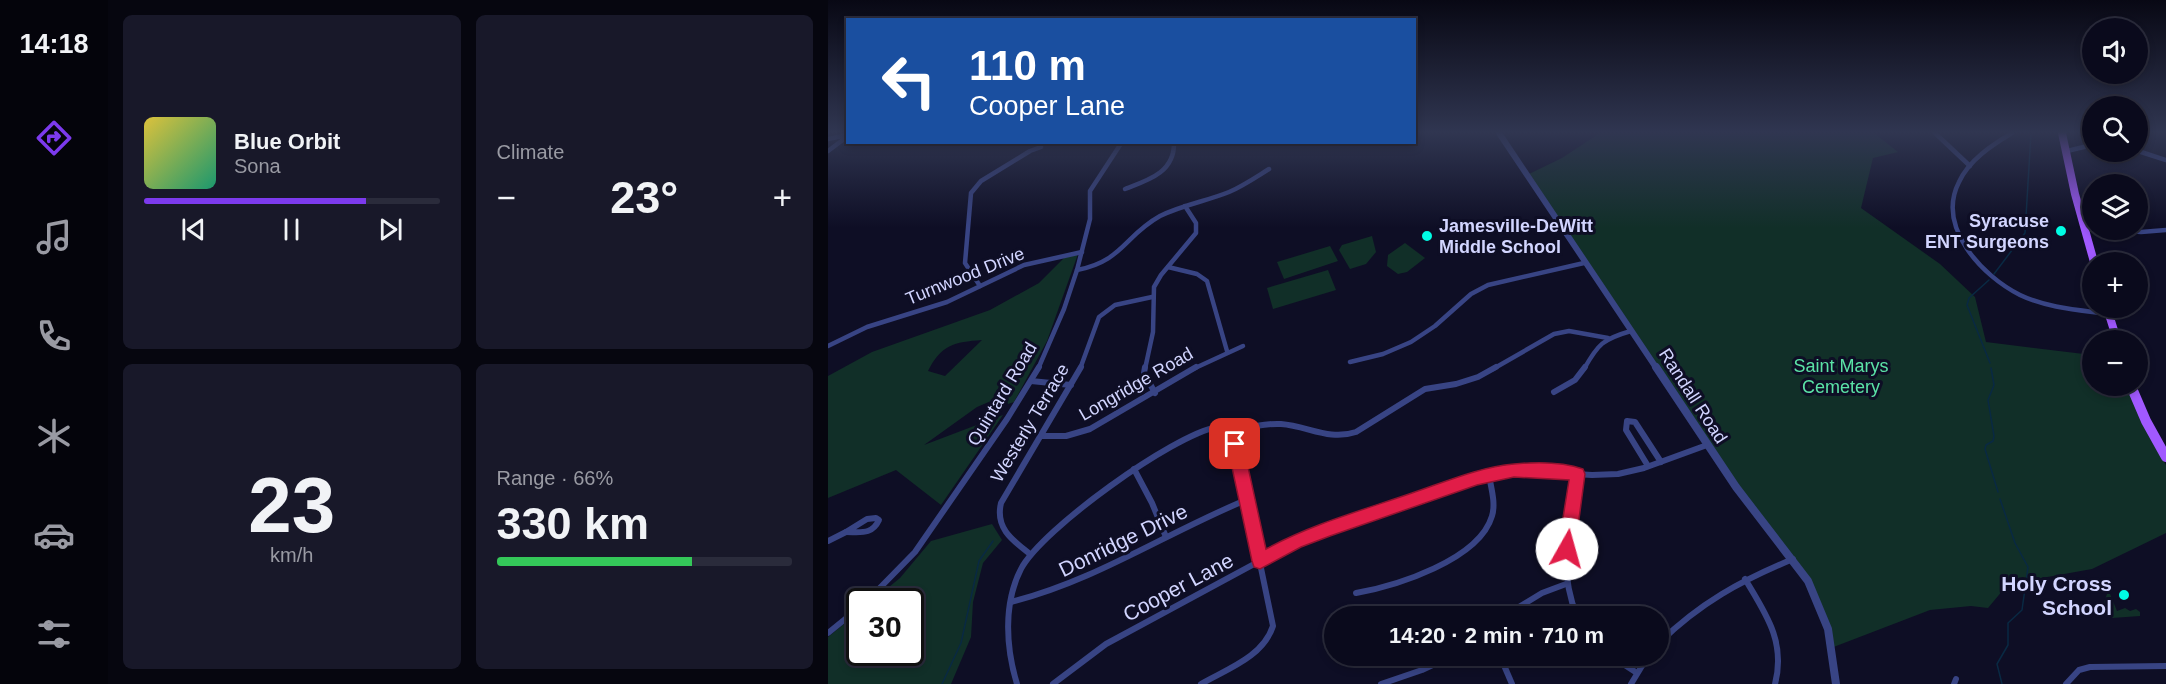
<!DOCTYPE html>
<meta charset="utf-8">
<style>
:root{--surface:#0a0a1c;--page:#181829;--text:#f1f3f6;--muted:#999aa3;--line:#2a2b3b;--accent:#7c3aed}
body{margin:0;font-family:Arial,sans-serif;background:var(--page);color:var(--text);height:100vh;display:flex;flex-direction:column;font-size:22px;white-space:nowrap}
*{box-sizing:border-box;margin:0}
p{font-size:20px;color:var(--muted)}
.icon{flex:none;width:33px;height:33px;fill:none;stroke:currentColor;stroke-width:2;stroke-linecap:round;stroke-linejoin:round}
.map{position:relative;flex:1;overflow:hidden}
.sheet{display:flex;flex-direction:column;gap:15px;padding:15px;background:#06060f;width:720px}
.sheet>*{flex:none}
.top-card{position:absolute;left:18px;top:18px;width:570px;height:126px;border-radius:0px;box-shadow:0 3px 9px #0003,0 0 0 2px var(--line);background:#1a4fa0;color:#fff;overflow:hidden}
.controls{position:absolute;left:1254px;top:18px;display:grid;gap:12px}
.controls a{display:grid;place-items:center;width:66px;height:66px;border-radius:50%;background:var(--surface);box-shadow:0 3px 9px #0003,0 0 0 2px var(--line);font-size:30px}
.speed{position:absolute;left:18px;top:588px;display:flex;gap:12px;font-size:30px;font-weight:700;text-align:center}
.speed>*{display:grid;place-content:center;width:78px;height:78px;border-radius:50%;background:var(--surface);box-shadow:0 3px 9px #0003,0 0 0 2px var(--line);line-height:1}
.speed .limit{border:3px solid #111;border-radius:9px;background:#fff;color:#111}
.pin{position:absolute;display:grid;place-items:center;width:51px;height:51px;color:#fff;margin:-26px;border-radius:12px;box-shadow:0 3px 9px #0006}
.me{position:absolute;width:66px;margin:-33px;rotate:7deg;stroke-linejoin:round;filter:drop-shadow(0 0 4px #0008)}
.turn{display:flex;align-items:center;gap:21px;height:126px;padding:0 24px;font-size:27px}
.turn .icon{width:78px;height:78px;stroke-width:2.5}
.turn b{display:block;font-size:42px;line-height:51px}
.big{font-size:45px;font-weight:700;line-height:1.1}
.sheet .card{flex:1;display:flex;flex-direction:column;justify-content:center;gap:9px;min-width:0;padding:0 21px;border-radius:9px;background:var(--page)}
.sheet .dial{align-items:center;gap:0}
.dial b{font-size:78px;line-height:1}
.song{display:flex;align-items:center;gap:18px}
.cover{width:72px;height:72px;border-radius:9px;background:linear-gradient(135deg,hsl(50 70% 55%),hsl(160 70% 35%))}
.played{height:6px;border-radius:3px;background:linear-gradient(90deg,var(--accent) 75%,var(--line) 75%)}
.keys{display:flex;justify-content:space-around;direction:ltr}
.heat{display:flex;justify-content:space-between;align-items:center;font-size:33px;direction:ltr}
.charge{height:9px;border-radius:4px;background:linear-gradient(90deg,#34c759 66%,var(--line) 0)}
.sheet .tiles{flex:1;display:grid;gap:15px;grid-template-columns:repeat(2,1fr)}
.trip{position:absolute;left:496px;top:606px;width:345px;height:60px;border-radius:30px;background:var(--surface);box-shadow:0 3px 9px #0003,0 0 0 2px var(--line);font-weight:700;line-height:60px;text-align:center}
main{display:flex;flex:1;min-height:0}
.menu{display:flex;flex-direction:column;width:108px;justify-content:space-around;align-items:center;background:#04040b;color:var(--muted)}
.menu .icon{width:42px;height:42px}
.menu .active{color:var(--accent)}
.menu b{font-size:27px;color:var(--text)}
.map>svg:first-child{display:block}
.green{fill:#112f28;fill-rule:evenodd}
.lines{fill:none;stroke-linecap:round;stroke-linejoin:round}
.stream{stroke:#092943;stroke-width:1.5}
.minor-far1{stroke:#384484;stroke-width:4.5}
.minor{stroke:#384484;stroke-width:6}
.tertiary-far1{stroke:#384484;stroke-width:6}
.tertiary{stroke:#384484;stroke-width:8}
.primary-far1{stroke:#a159ff;stroke-width:8}
.primary{stroke:#a159ff;stroke-width:10}
.route{fill:#e11d48;stroke:#92132f;stroke-width:1.5}
.poi-dot{fill:#00fde5;stroke:#0e0e25;stroke-width:2}
.labels{text-anchor:middle;dominant-baseline:central;stroke-width:6;stroke-linejoin:round;paint-order:stroke}
.poi-label{font-size:18px;font-weight:bold;fill:#d2d5ff;stroke:#0e0e25;text-anchor:end}
.street-label{font-size:18px;fill:#d2d5ff;stroke:#0e0e25}
.park-label{font-size:18px;fill:#5be2a6;stroke:#0e0e25}
.near-street-label{font-size:21px;fill:#d2d5ff;stroke:#0e0e25}
.near-poi-label{font-size:21px;font-weight:bold;fill:#d2d5ff;stroke:#0e0e25;text-anchor:end}
</style>
<main>
<nav class="menu">
<b>14:18</b>
<svg class="icon active" aria-label="directions" viewBox="0 0 24 24"><path d="M12 3l9 9-9 9-9-9zM9 14v-3h6M13 9l2 2-2 2"/></svg>
<svg class="icon" aria-label="music" viewBox="0 0 24 24"><path d="M9 18V5l10-2v13"/><circle cx="6" cy="18" r="3"/><circle cx="16" cy="16" r="3"/></svg>
<svg class="icon" aria-label="phone" viewBox="0 0 24 24"><path d="M5 4h4l2 5-3 2q2 4 5 5l2-3 5 2v4C11 20 4 13 5 4z"/></svg>
<svg class="icon" aria-label="climate" viewBox="0 0 24 24"><path d="M12 3v18M4 7l16 10M4 17L20 7"/></svg>
<svg class="icon" aria-label="car" viewBox="0 0 24 24"><path d="M5 17H2v-5l4-1 3-4h7l3 4 3 1v5h-3M9 17h6M6 11h13"/><circle cx="7" cy="17" r="2"/><circle cx="17" cy="17" r="2"/></svg>
<svg class="icon" aria-label="filters" viewBox="0 0 24 24"><path d="M4 7h16M4 17h16"/><circle cx="9" cy="7" r="2"/><circle cx="15" cy="17" r="2"/></svg>
</nav>
<section class="sheet">
<div class="tiles">
<div class="card">
<div class="song"><i class="cover"></i><div><b>Blue Orbit</b><p>Sona</p></div></div>
<div class="played"></div>
<div class="keys"><svg class="icon" aria-label="previous" viewBox="0 0 24 24"><path d="M18 5L8 12l10 7zM5 5v14"/></svg><svg class="icon" aria-label="pause" viewBox="0 0 24 24"><path d="M8 5v14M16 5v14"/></svg><svg class="icon" aria-label="next" viewBox="0 0 24 24"><path d="M6 5l10 7-10 7zM19 5v14"/></svg></div>
</div>
<div class="card"><p>Climate</p>
<div class="heat"><a>−</a><b class="big">23°</b><a>+</a></div>
</div>
<div class="card dial"><b>23</b><p>km/h</p></div>
<div class="card"><p>Range · 66%</p><b class="big">330 km</b><div class="charge"></div></div>
</div>
</section>
<div class="map">
<svg width="1338" height="684" viewBox="0 0 1338 684">
<rect width="100%" height="100%" fill="#0e0e25"/>
<!-- green -->
<g class="green">
<polygon points="772,133 1046,133 1070,152 1045,158 1033,208 1112,264 1147,297 1158,342 1264,355 1264,386 1299,386 1313,421 1338,465 1338,533 1264,569 1180,584 1160,608 1143,606 1102,610 1003,648 980,581 920,503 701,174 734,158"/>
<polygon points="544,236 548,252 538,264 522,269 511,250 514,245"/>
<polygon points="577,243 597,258 579,272 570,274 559,266 560,255"/>
<polygon points="502,246 510,261 456,279 449,262"/>
<path d="M250 254 219 341 186 402 180 404 177 395 149 407 96 445 175 415 113 505 68 470 0 498V376L44 352 162 310 211 283 236 258ZM154 340 117 376 100 371C113 345 126 342 154 340Z"/>
<polygon points="500,270 508,290 445,309 439,288"/>
<polygon points="164,524 174,540 155,563 145,602 143,637 123,684 0,684 0,637 31,612 32,652 82,652 82,602 44,601 72,578 103,541"/>
<polygon points="1279,594 1282,594 1289,611 1297,608 1302,611 1308,609 1312,612 1312,616 1284,618 1275,605"/>
</g>
<g class="lines">
<!-- stream -->
<g class="stream">
<polyline points="1166,274 1197,233 1203,133"/>
<polyline points="1161,280 1141,298 1139,305 1162,363"/>
<polyline points="1163,368 1166,385 1160,400 1166,436 1165,441 1158,445 1157,449 1170,492"/>
<polyline points="1172,499 1187,543 1200,567 1194,610 1180,623 1180,645 1169,664 1174,684"/>
<polyline points="114,684 133,643 151,561 165,541"/>
</g>
<!-- minor-far1 -->
<g class="minor-far1">
<polyline points="1107,133 1142,166"/>
<path d="M1184 133C1164 145 1141 160 1131 182 1108 227 1154 276 1192 295 1219 308 1251 310 1281 314"/>
<polyline points="0,139 19,135"/>
<polyline points="485,142 493,142"/>
<polyline points="0,151 20,136"/>
<polyline points="1239,151 1264,145"/>
<polyline points="1310,151 1338,160"/>
<path d="M297 189C321 180 347 172 346 142"/>
<polyline points="1255,224 1264,226"/>
<polyline points="1286,230 1313,232 1338,230"/>
<polyline points="340,267 369,274 379,281 399,351"/>
<path d="M249 270C295 261 296 236 332 216 354 205 379 201 401 192 415 186 428 177 441 169"/>
<polyline points="152,286 137,263 143,193 153,181 202,151 213,147"/>
<polyline points="0,346 39,327 119,302 196,265 254,252"/>
<polyline points="522,362 555,354 583,342 607,326 643,294 660,285 756,263"/>
<polyline points="210,369 236,309 249,270 262,219 262,191 294,142"/>
<polyline points="252,369 271,317 287,305 324,297"/>
<polyline points="317,369 325,332 326,287 333,275 368,233 368,223 357,206"/>
<polyline points="365,369 415,346"/>
<polyline points="665,369 726,334 741,331 780,338"/>
<path d="M756 369C770 344 775 339 803 331"/>
</g>
<!-- minor -->
<g class="minor">
<polyline points="317,367 316,373 327,393"/>
<polyline points="203,381 243,385"/>
<polyline points="726,392 747,380 757,367"/>
<polyline points="213,436 238,436 262,429 368,367"/>
<polyline points="820,466 798,430 799,421 807,422 833,462"/>
<polyline points="306,469 324,503 338,537"/>
<path d="M749 474C741 522 729 569 749 616"/>
<path d="M48 518 51 520C44 535 33 532 18 532L39 519Z"/>
<polyline points="0,541 18,532"/>
<path d="M202 554C184 540 167 528 173 503L253 367"/>
<path d="M917 579C938 614 958 642 947 684"/>
<path d="M528 593C568 586 651 560 664 516 668 503 663 488 661 475"/>
<polyline points="38,602 87,552 179,419 211,367"/>
<path d="M183 602C267 581 338 533 418 500"/>
<polyline points="676,616 714,593 738,584"/>
<polyline points="0,633 32,607"/>
<path d="M831 643C872 603 912 581 965 559"/>
<polyline points="672,656 684,684"/>
<polyline points="783,656 809,673"/>
<path d="M189 684C178 648 175 604 193 569 214 529 345 435 389 427 397 426 405 428 412 428 426 427 439 423 453 424 480 426 501 441 528 432L597 389 628 384 650 377 668 367"/>
<polyline points="225,684 278,644 467,542 565,506 671,472 698,471 764,475 790,474 816,468 879,445"/>
<path d="M373 684C399 669 435 657 445 626L404 428"/>
<polyline points="553,684 594,670 624,656"/>
<polyline points="803,684 820,656"/>
<polyline points="1126,684 1128,679"/>
<polyline points="1238,684 1251,670 1262,667 1338,666"/>
</g>
<!-- tertiary-far1 -->
<polyline class="tertiary-far1" points="671,133 829,369"/>
<!-- tertiary -->
<polyline class="tertiary" points="828,367 908,487 980,581 1000,629 1008,684"/>
<!-- primary-far1 -->
<g class="primary-far1">
<polyline points="1234,133 1247,194 1266,262"/>
<polyline points="1279,308 1289,340"/>
</g>
<!-- primary -->
<polyline class="primary" points="1303,386 1318,421 1338,457"/>
</g>
<!-- sky -->
<linearGradient id="sky" x2="0" y2="1"><stop stop-color="#080814"/><stop offset="0.58" stop-color="#303651"/><stop offset="1" stop-color="#303651" stop-opacity="0"/></linearGradient>
<rect width="1338" height="228" fill="url(#sky)"/>
<!-- route -->
<path class="route" d="M407 438 412 440 415 444 438 549C484 524 535 510 584 493 617 482 651 467 686 464 707 462 735 462 755 469L757 474 747 549 745 554 739 557 733 554 730 549 741 480 686 477 649 485 502 536 473 547 432 569 426 567 424 561 399 444 402 440Z"/>
<!-- markers -->
<g class="poi-dot">
<circle cx="1233" cy="231" r="6"/>
<circle cx="599" cy="236" r="6"/>
<circle cx="1296" cy="595" r="6"/>
</g>
<g class="labels">
<!-- poi labels -->
<g class="poi-label">
<text x="1221" y="221">Syracuse<tspan x="1221" dy="21">ENT Surgeons</tspan></text>
<text x="611" y="226" text-anchor="start">Jamesville-DeWitt<tspan x="611" dy="21">Middle School</tspan></text>
</g>
<!-- street labels -->
<g class="street-label">
<text transform="translate(137 276) rotate(-22)">Turnwood Drive</text>
<text transform="translate(308 384) rotate(-30)">Longridge Road</text>
<text transform="translate(174 394) rotate(-59)">Quintard Road</text>
<text transform="translate(865 396) rotate(57)">Randall Road</text>
<text transform="translate(202 423) rotate(-59)">Westerly Terrace</text>
</g>
<!-- park labels -->
<g class="park-label">
<text x="1013" y="366">Saint Marys<tspan x="1013" dy="21">Cemetery</tspan></text>
</g>
<!-- near-street labels -->
<g class="near-street-label">
<text transform="translate(295 540) rotate(-26)">Donridge Drive</text>
<text transform="translate(350 587) rotate(-28)">Cooper Lane</text>
</g>
<!-- near-poi labels -->
<g class="near-poi-label">
<text x="1284" y="583">Holy Cross<tspan x="1284" dy="24">School</tspan></text>
</g>
</g>
</svg>
<div class="controls">
<a><svg class="icon" aria-label="sound" viewBox="0 0 24 24"><path d="M4 9h4l5-4v14l-5-4H4zM17 9q2 3 0 6"/></svg></a>
<a><svg class="icon" aria-label="search" viewBox="0 0 24 24"><circle cx="10" cy="10" r="6"/><path d="M15 15l6 6"/></svg></a>
<a><svg class="icon" aria-label="layers" viewBox="0 0 24 24"><path d="M12 4l9 5-9 5-9-5zM3 14l9 5 9-5"/></svg></a>
<a>+</a>
<a>−</a>
</div>
<div class="speed"><div class="limit">30</div></div>
<div class="pin" style="left:407px;top:444px;background:#d93025"><svg class="icon" aria-label="arrive" viewBox="0 0 24 24"><path d="M6 21V4h12l-3 4 3 4H6"/></svg></div>
<svg class="me" style="left:739px;top:549px" viewBox="-20 -20 40 40"><circle r="19" fill="#fff"/><path d="M0-13L10 11 0 6-10 11z" fill="#e11d48"/></svg>
<div class="trip">14:20 · 2 min · 710 m</div>
<div class="top-card">
<div class="turn"><svg class="icon" aria-label="left" viewBox="0 0 24 24"><path d="M17 20v-9H6M10 6l-5 5 5 5"/></svg><div><b>110 m</b>Cooper Lane</div></div>
</div>
</div>
</main>
